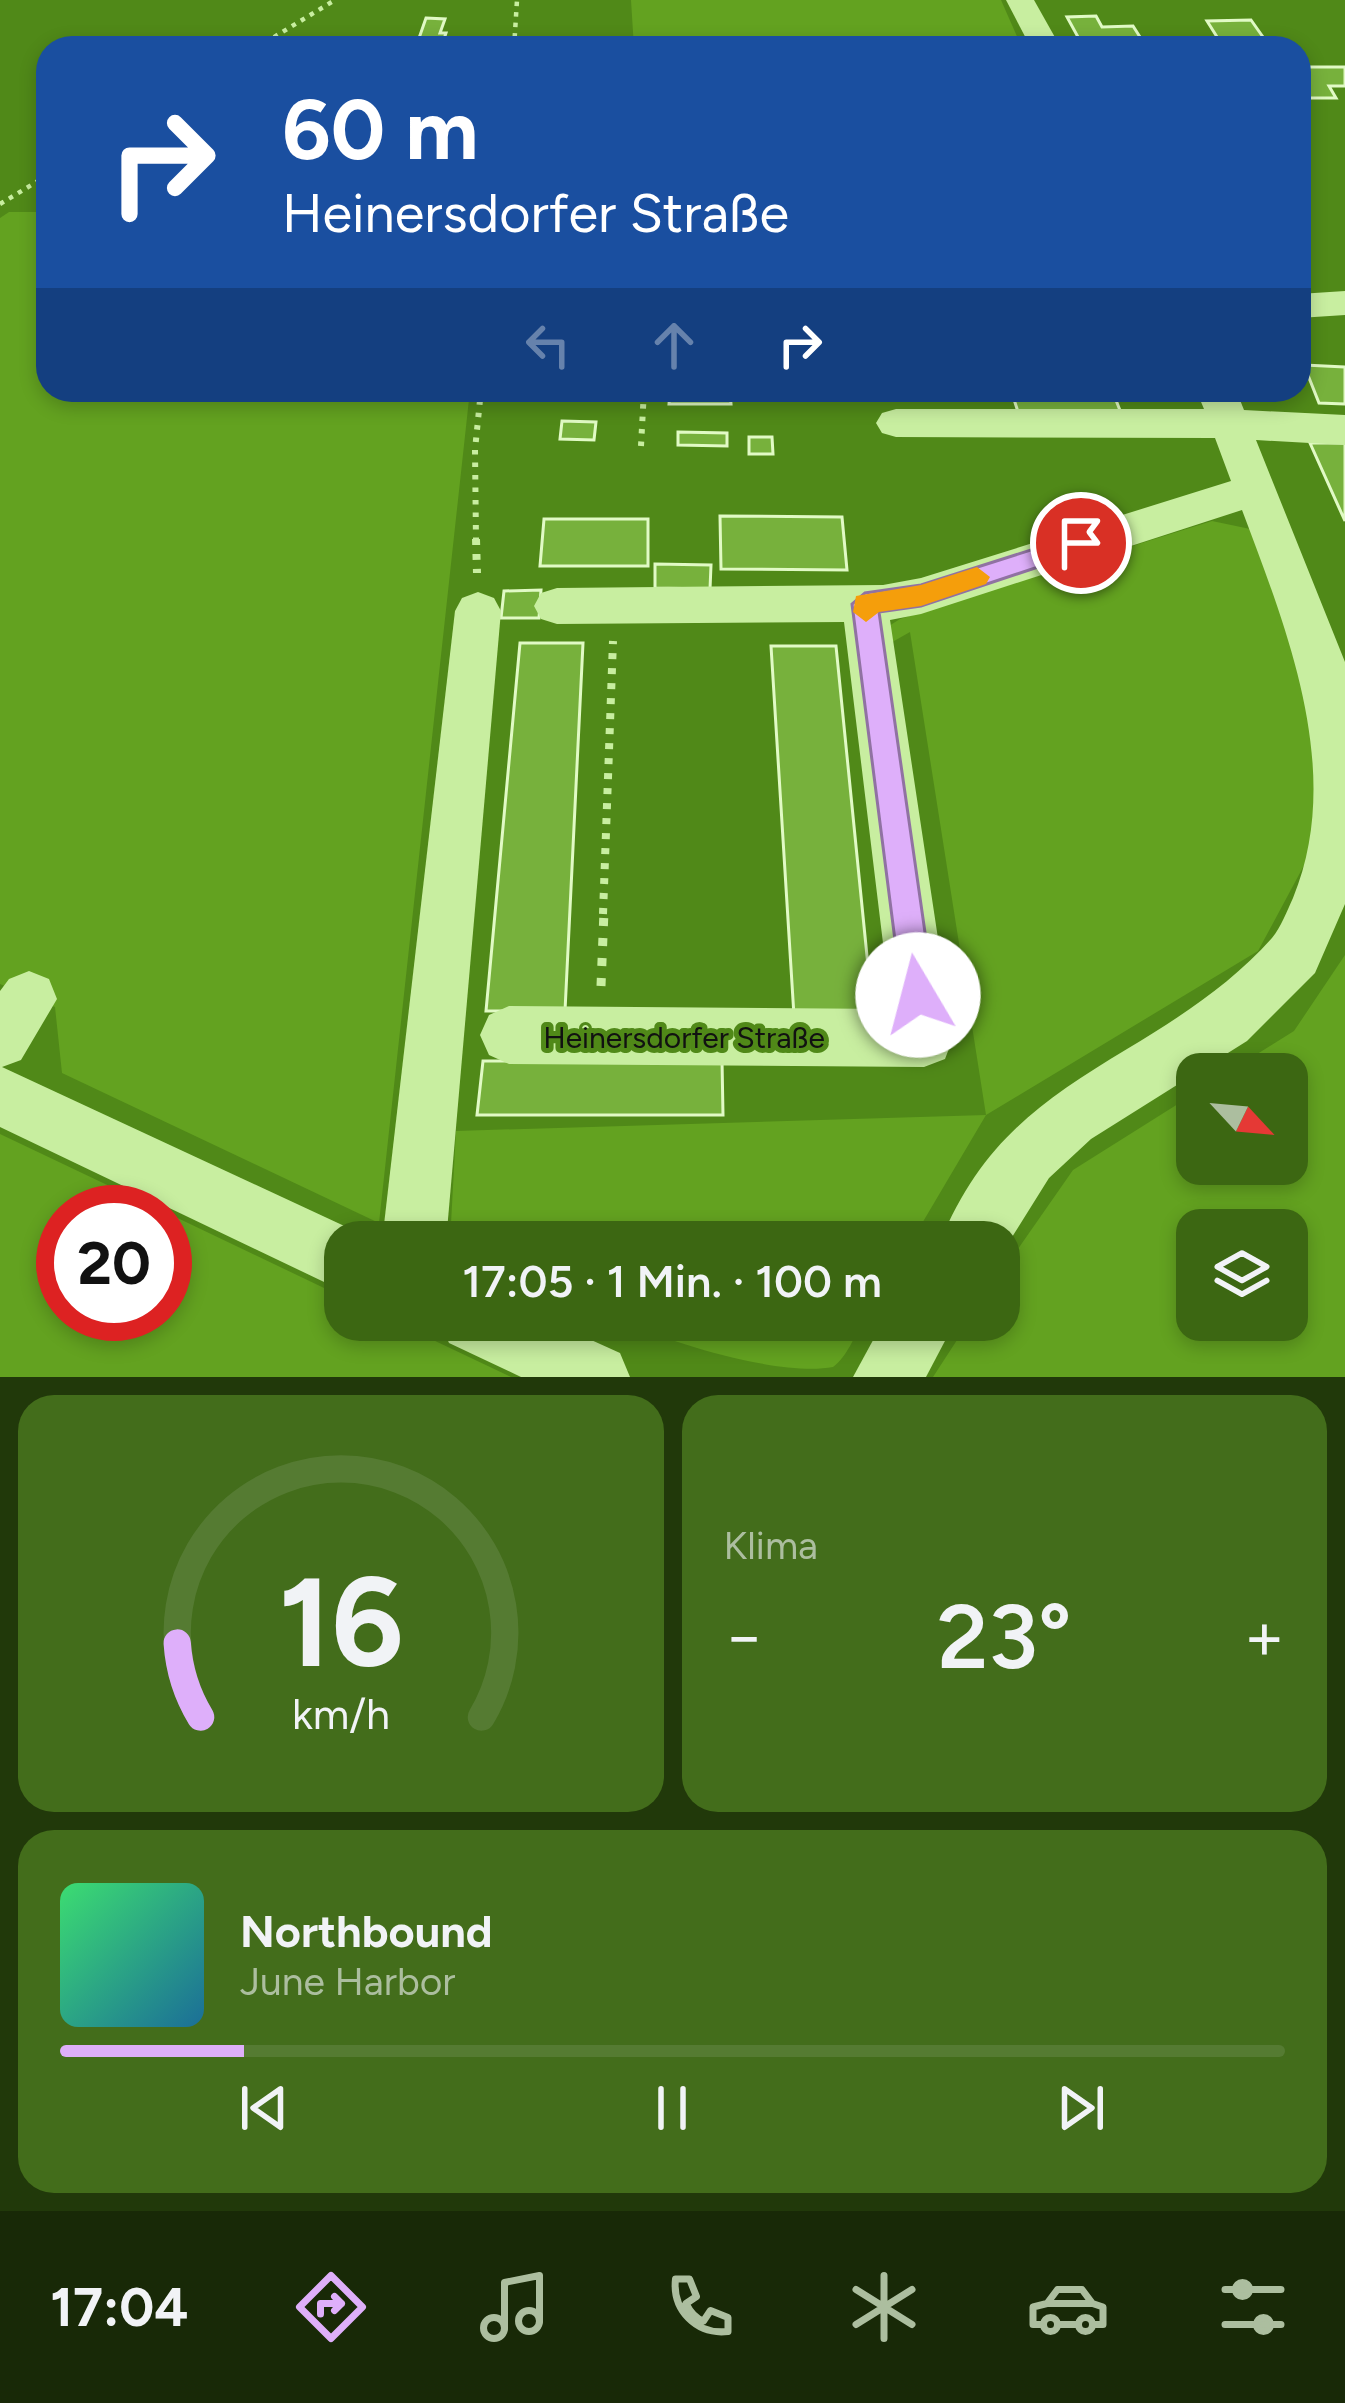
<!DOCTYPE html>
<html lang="de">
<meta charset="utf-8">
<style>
:root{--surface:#3c6712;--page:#436d1b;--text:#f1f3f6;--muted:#acbe9f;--line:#557b32;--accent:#deaffa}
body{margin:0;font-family:Figtree,sans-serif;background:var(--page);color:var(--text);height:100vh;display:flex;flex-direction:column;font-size:45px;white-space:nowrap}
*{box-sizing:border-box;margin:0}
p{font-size:39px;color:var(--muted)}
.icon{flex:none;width:66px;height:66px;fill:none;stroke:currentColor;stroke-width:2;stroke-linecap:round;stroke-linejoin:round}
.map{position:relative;height:1377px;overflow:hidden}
.panel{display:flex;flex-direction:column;gap:18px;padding:18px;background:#21390a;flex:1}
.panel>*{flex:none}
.hud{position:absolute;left:36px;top:36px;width:1275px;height:366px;border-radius:36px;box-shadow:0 6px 18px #0003;background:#1a4fa0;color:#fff;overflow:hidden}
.needle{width:78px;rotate:116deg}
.controls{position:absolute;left:1176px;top:1053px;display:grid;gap:24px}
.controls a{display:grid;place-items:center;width:132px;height:132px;border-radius:24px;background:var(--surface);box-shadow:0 6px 18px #0003;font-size:60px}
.speed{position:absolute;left:36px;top:1185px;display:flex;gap:24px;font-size:60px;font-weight:700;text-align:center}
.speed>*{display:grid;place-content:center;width:156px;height:156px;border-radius:50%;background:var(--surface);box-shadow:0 6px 18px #0003;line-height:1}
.speed .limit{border:18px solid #d22;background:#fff;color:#111}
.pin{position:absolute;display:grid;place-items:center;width:102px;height:102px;color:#fff;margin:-51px;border:6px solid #fff;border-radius:50%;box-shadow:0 3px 12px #0007}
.me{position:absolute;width:132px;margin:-66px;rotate:352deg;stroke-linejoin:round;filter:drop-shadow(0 0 9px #0008)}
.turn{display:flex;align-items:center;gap:42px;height:252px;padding:0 48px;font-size:54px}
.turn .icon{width:156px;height:156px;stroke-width:2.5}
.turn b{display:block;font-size:84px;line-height:102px}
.lanes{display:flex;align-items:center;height:114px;padding:0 48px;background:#0003;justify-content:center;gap:60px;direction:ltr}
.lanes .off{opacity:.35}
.big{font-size:90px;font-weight:600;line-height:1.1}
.panel .widget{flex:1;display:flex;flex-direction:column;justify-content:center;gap:18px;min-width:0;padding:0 42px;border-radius:36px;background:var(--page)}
.panel .dial{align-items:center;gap:0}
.dial svg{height:312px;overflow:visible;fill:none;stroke:var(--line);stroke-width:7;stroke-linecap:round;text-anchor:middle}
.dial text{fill:var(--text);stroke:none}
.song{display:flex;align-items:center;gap:36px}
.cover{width:144px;height:144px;border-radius:18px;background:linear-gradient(135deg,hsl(140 70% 55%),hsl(200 70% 35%))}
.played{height:12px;border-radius:6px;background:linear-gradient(90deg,var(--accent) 15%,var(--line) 15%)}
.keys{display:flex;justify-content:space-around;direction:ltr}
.heat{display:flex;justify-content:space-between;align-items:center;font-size:66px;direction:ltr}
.panel .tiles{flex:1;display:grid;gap:18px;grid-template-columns:1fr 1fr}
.widget:last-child{grid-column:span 2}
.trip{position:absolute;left:324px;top:1221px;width:696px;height:120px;border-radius:36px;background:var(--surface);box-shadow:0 6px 18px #0003;font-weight:600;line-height:120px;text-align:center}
.tab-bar{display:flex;height:192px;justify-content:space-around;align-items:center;background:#182907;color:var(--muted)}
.tab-bar .icon{width:84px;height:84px}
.tab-bar .current{color:var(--accent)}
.tab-bar b{font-size:54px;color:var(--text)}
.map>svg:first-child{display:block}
.green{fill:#63a220;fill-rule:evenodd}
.building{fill:#77b13c;stroke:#e1fac5;stroke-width:3}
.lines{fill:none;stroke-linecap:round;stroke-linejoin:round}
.path-far3{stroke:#c8eea0;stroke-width:4.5;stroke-dasharray:4.5 6;stroke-linecap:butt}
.path-far2{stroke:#c8eea0;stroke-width:6;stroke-dasharray:4.5 8;stroke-linecap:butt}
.path-far1{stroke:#c8eea0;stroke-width:8;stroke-dasharray:6 9;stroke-linecap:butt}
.path{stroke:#c8eea0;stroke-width:9;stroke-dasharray:8 12;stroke-linecap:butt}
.minor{fill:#c8eea0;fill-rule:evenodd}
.route{fill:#deaffa;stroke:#9072a2;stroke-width:3}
.slow{fill:#f59e0b}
.labels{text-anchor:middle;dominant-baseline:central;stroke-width:10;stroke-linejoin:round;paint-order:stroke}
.street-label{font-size:30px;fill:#111;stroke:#508918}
</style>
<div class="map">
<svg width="1345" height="1377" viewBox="0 0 1345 1377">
<rect width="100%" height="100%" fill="#508918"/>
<!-- green -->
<g class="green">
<polygon points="631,0 1001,0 1022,48 634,48"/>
<polygon points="9,212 48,212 48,390 470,390 379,1223 62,1073 55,1007 0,984 0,218"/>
<polygon points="1212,521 1255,530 1321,735 1316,843 1258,951 986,1115 911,1242 450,1242 456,1131 986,1115 910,632 887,645 889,626 900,619"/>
<path d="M1345 955V1377H933L970 1320H999V1276L1073 1170 1197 1092V1164H1287V1074H1225L1294 1031ZM1287 1230V1320H1197V1230Z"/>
<polygon points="0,1134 164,1212 63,1212 63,1314 165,1314 165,1212 345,1298 345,1320 391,1320 511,1377 0,1377"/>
<path d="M620 1320H864C855 1335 847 1357 833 1367 781 1377 670 1343 620 1320Z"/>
</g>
<!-- building -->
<g class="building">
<polygon points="1096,16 1102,27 1133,26 1147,48 1084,48 1067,17"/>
<polygon points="426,18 445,19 440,33 446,33 443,42 418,41"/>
<polygon points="1251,20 1270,47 1224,48 1207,21"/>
<polygon points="1302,67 1345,67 1345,86 1329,86 1336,98 1303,98 1299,74 1306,74"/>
<polygon points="1304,365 1345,367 1345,404 1319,403"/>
<polygon points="1011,390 1112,390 1121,413 1019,415"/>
<polygon points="670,392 730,392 731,404 669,404"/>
<polygon points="562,421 596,422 594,440 560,439"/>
<polygon points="678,432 727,433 727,446 678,445"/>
<polygon points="749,437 772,437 773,454 749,454"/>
<polygon points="1310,443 1345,443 1345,521"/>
<polygon points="720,516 842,517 847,570 721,569"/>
<polygon points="544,519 648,519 648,566 540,566"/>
<polygon points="655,564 711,565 710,589 655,588"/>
<polygon points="541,590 539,618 501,618 504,591"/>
<polygon points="520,643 583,643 565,1011 486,1011"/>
<polygon points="771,646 836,646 873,1016 794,1016"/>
<polygon points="722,1060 723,1115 477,1115 483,1061"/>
</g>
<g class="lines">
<!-- path-far3 -->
<g class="path-far3">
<polyline points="256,48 335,0"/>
<polyline points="514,48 517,0"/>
<polyline points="0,204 48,175"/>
</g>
<!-- path-far2 -->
<g class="path-far2">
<polyline points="641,446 644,390"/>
<polyline points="476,542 475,450 481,390"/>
</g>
<!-- path-far1 -->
<g class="path-far1">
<polyline points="476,539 477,573"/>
<polyline points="603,914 613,641"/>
</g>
<!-- path -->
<polyline class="path" points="601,986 604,911"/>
<!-- minor -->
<g class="minor">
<polygon points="1006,0 1034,0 1061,48 1031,48"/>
<polygon points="1345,291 1345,315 1299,318 1299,294"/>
<path d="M1196 390H1236L1244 410 1345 415V445L1256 440 1345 662V904L1315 973 1247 1041 1091 1139 1049 1178 999 1258V1242H940C981 1143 1039 1102 1127 1049 1180 1017 1230 985 1272 938 1281 927 1287 911 1293 898 1345 772 1287 630 1242 510L921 614 890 620 953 1038 945 1059 924 1067 509 1064 489 1055 480 1035 489 1015 509 1006 891 1009 844 622 557 624 541 619 534 606 541 593 557 588 883 585 921 578 1231 481 1215 438 896 437 882 433 876 423 882 413 896 409H1204Z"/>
<polygon points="478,592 494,598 501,611 446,1242 382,1242 455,611 462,598"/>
<polygon points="29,971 49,979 57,999 21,1060 2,1067 368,1237 370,1242 345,1242 345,1292 0,1127 0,991 9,979"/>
<polygon points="439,1320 547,1320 620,1353 630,1377 521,1377 449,1343"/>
<polygon points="884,1320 956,1320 926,1377 853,1377"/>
</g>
</g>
<!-- route -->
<polygon class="route" points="1081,534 1089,536 1093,543 1089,550 921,606 879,612 934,995 930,1006 918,1011 907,1006 902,995 852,604 865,593 921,585"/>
<!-- slow -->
<polygon class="slow" points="977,567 990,577 986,584 921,606 879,612 866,622 853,612 856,596 921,585"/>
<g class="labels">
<!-- street labels -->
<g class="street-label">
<text x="684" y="1037">Heinersdorfer Straße</text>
</g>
</g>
</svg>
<div class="controls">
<a><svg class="needle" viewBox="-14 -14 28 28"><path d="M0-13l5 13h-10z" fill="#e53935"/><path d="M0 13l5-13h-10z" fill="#acbe9f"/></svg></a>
<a><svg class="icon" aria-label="layers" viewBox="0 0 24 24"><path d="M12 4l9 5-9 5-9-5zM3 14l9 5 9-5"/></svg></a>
</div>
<div class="speed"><div class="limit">20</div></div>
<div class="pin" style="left:1081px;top:543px;background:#d93025"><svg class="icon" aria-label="arrive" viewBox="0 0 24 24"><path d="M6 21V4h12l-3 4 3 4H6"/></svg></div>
<svg class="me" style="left:918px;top:995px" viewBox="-20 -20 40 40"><circle r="19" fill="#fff"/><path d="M0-13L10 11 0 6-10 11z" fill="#deaffa"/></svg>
<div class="trip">17:05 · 1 Min. · 100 m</div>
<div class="hud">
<div class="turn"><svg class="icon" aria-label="right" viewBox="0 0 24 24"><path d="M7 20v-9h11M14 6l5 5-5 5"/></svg><div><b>60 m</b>Heinersdorfer Straße</div></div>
<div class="lanes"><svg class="icon off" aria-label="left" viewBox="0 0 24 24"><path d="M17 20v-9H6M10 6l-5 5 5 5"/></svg><svg class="icon off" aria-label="ahead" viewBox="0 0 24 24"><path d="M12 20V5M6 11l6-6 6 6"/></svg><svg class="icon" aria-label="right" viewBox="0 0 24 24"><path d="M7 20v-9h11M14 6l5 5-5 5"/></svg></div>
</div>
</div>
<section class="panel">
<div class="tiles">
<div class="widget dial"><svg viewBox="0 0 100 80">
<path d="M14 69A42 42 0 1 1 86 69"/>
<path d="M14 69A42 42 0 0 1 8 50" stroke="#deaffa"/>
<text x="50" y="56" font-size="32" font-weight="700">16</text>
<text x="50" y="72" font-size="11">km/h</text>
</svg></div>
<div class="widget"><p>Klima</p>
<div class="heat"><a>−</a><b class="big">23°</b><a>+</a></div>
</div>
<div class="widget">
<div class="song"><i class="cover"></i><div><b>Northbound</b><p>June Harbor</p></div></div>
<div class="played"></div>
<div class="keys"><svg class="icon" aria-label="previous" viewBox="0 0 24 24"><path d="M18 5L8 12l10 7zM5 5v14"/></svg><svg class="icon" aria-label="pause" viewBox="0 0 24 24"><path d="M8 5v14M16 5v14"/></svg><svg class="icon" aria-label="next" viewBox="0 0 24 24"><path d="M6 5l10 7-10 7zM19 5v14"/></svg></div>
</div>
</div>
</section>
<nav class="tab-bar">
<b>17:04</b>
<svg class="icon current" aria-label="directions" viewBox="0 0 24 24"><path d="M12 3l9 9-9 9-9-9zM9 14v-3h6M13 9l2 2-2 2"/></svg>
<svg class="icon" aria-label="music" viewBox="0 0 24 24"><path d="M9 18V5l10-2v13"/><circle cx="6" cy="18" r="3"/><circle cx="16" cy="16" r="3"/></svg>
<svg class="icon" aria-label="phone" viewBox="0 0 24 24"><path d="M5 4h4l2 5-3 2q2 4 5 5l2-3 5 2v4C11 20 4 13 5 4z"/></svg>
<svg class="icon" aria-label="climate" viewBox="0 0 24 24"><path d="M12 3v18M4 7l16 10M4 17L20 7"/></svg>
<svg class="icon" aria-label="car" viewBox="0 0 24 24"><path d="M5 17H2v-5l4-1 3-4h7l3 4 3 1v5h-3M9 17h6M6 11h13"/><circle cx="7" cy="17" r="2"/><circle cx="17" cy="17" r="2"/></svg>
<svg class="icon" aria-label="filters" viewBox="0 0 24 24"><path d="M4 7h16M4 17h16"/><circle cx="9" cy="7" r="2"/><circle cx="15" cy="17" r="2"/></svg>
</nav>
